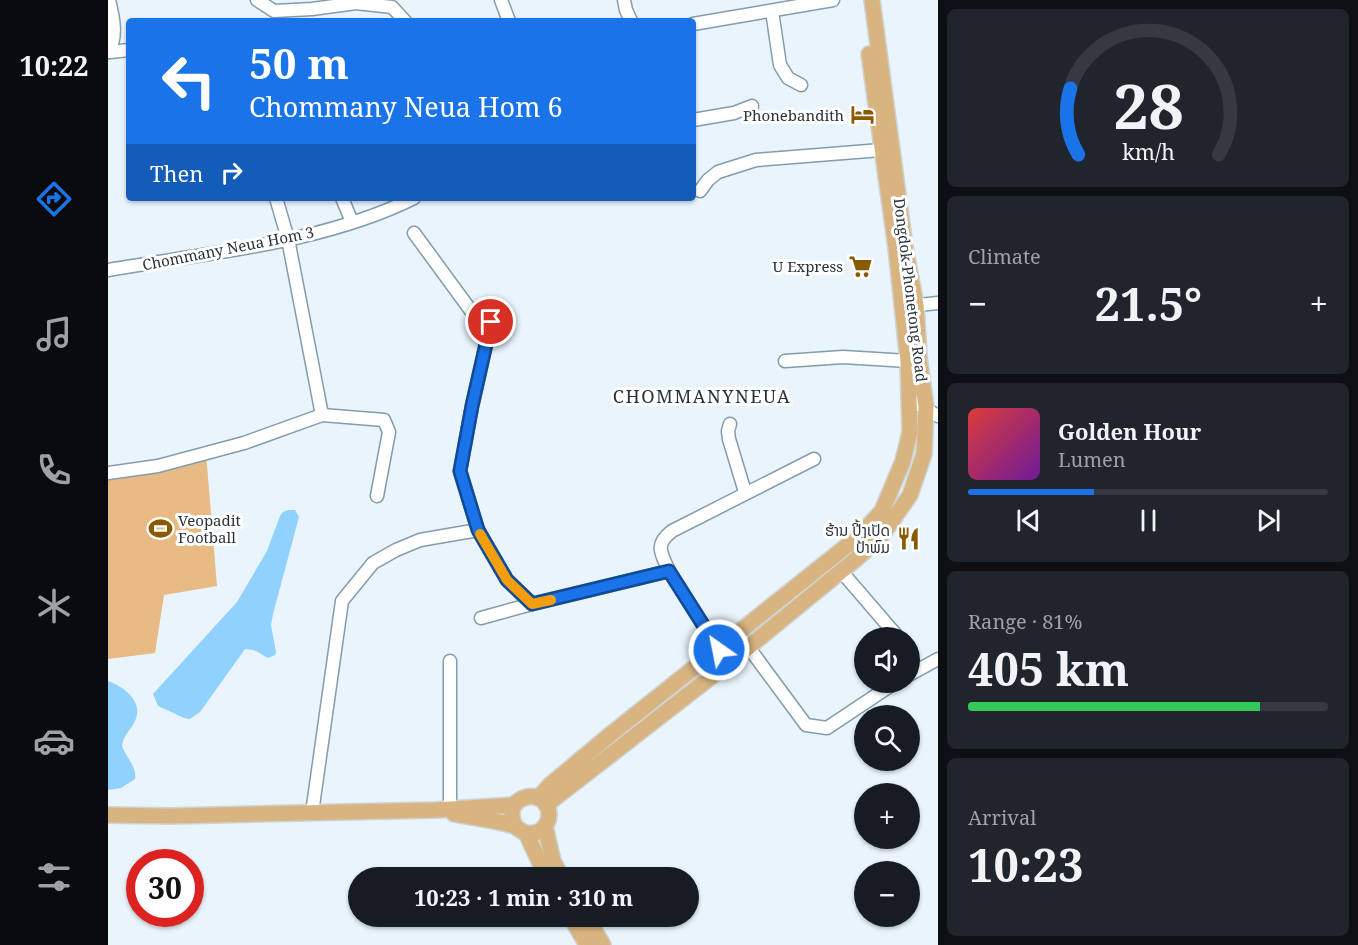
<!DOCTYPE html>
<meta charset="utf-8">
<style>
:root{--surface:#171b24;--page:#20242c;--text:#f1f3f6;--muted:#9ea1a6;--line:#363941;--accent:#1a73e8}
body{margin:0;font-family:"Noto Serif","Noto Sans Lao",serif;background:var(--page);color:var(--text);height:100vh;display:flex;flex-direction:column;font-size:22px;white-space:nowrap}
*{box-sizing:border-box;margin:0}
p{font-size:20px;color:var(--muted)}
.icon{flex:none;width:33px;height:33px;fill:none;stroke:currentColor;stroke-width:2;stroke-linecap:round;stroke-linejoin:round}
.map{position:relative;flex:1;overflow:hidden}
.drawer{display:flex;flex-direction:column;gap:9px;padding:9px;background:#0d0f14;width:420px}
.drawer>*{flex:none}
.banner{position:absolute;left:18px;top:18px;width:570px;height:183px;border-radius:6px;box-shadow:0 2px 4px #0004;background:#1a73e8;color:#fff;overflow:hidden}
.buttons{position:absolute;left:746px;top:627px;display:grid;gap:12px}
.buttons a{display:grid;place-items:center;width:66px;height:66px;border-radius:50%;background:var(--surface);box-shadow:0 2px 4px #0004;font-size:30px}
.speed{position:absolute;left:18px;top:849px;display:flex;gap:12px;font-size:30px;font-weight:700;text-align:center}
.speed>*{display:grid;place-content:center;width:78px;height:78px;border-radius:50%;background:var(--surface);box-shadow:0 2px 4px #0004;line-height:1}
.speed .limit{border:9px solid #d22;background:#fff;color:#111}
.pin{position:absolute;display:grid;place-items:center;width:51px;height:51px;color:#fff;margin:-26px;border:3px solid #fff;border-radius:50%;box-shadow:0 2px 6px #0007}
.me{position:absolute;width:66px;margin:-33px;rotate:327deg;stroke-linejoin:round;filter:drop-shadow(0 0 4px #0008)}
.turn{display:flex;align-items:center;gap:21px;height:126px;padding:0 24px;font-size:27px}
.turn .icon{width:78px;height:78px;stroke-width:2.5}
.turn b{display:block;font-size:42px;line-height:51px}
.then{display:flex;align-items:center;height:57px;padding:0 24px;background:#0003;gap:12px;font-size:22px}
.big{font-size:45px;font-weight:700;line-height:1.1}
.drawer .widget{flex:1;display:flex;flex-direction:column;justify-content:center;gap:9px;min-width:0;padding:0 21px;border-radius:9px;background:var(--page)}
.drawer .dial{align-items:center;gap:0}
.dial svg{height:156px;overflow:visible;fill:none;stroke:var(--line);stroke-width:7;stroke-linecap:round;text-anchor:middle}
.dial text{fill:var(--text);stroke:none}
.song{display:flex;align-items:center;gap:18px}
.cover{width:72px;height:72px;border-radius:9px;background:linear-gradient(135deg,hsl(0 70% 55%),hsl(280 70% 35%))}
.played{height:6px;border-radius:3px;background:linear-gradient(90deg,var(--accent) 35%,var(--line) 35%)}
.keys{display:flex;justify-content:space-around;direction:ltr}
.heat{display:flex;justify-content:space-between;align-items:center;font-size:33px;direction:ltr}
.charge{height:9px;border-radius:4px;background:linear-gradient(90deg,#34c759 81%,var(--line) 0)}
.trip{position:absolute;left:240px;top:867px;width:351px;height:60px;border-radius:30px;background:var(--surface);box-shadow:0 2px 4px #0004;font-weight:700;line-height:60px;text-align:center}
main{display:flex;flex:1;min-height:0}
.tab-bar{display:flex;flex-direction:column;width:108px;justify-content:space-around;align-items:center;background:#090b0e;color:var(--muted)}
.tab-bar .icon{width:42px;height:42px}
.tab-bar .selected{color:var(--accent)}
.tab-bar b{font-size:27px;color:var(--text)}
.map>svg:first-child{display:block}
.green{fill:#e7bb83}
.water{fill:#90d1fd}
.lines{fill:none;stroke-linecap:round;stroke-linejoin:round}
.minor-casing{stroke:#839cae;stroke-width:15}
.major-casing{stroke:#d0d2d4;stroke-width:18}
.minor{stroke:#fff;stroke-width:12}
.major{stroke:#d8b580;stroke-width:15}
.route-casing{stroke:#114b97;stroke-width:15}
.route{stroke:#1a73e8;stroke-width:10}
.slow{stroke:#f59e0b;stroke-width:10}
.labels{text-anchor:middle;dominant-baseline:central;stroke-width:6;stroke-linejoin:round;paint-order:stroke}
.poi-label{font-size:15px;fill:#28333a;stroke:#fff;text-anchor:end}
.street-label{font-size:15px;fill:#28333a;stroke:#fff}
.quarter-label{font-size:18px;letter-spacing:1.5px;fill:#28333a;stroke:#fff}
</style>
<main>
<nav class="tab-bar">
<b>10:22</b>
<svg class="icon selected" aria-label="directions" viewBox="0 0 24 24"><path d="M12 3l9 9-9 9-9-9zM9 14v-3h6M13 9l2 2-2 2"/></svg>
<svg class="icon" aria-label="music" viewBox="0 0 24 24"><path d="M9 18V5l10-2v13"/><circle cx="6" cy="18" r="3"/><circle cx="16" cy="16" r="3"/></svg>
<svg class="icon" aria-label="phone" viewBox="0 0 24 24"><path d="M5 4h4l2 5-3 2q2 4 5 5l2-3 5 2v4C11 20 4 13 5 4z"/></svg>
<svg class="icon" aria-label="climate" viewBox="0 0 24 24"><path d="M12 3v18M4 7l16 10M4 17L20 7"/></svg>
<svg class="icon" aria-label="car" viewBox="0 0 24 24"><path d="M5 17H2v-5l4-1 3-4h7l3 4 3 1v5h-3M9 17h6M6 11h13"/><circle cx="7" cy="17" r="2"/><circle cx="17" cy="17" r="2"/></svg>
<svg class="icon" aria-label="filters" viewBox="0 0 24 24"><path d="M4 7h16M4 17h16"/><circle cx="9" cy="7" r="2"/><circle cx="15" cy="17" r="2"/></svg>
</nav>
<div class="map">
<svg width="830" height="945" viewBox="0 0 830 945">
<rect width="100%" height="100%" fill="#e9f4fc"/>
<!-- green -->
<polygon class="green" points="98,453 109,586 56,595 47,653 0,659 0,473"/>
<!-- water -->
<g class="water">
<polygon points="180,510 187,510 191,517 165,614 163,625 168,652 167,655 160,658 146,650 137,649 92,712 82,719 76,718 50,706 45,694 129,602 159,551 172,516 175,512"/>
<path d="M0 681C16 687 36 701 27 721 23 730 15 735 14 746 18 758 29 766 27 779L13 788 0 790Z"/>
</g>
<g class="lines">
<defs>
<g id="minor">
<polyline points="149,0 166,11 204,9 248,3 284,7 297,21"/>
<polyline points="393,0 401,21"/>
<polyline points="516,0 518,10 523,21"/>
<polyline points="664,11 672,65 680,78 693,85"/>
<polyline points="585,24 725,0"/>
<path d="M0 52C10 38 5 16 1 0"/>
<polyline points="2,52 21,50"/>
<polyline points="585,120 626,113 644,106"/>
<polyline points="592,191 600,180 610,172 648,160 773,150"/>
<polyline points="168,198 180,239 214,415"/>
<polyline points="234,198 244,222"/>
<polyline points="306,233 380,334"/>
<path d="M0 270C99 253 216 243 306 198"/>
<polyline points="801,306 830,303"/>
<polyline points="383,322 364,406 352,471 370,530 399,580 424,604 561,571 611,650"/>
<polyline points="677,361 735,357 800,361"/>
<polyline points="801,399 830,416"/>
<polyline points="622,424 620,431 621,439 637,492"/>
<polyline points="0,473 50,466 136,443 214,415 276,420 281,432 269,496"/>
<path d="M561 571C553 553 546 545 564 531L706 459"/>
<polyline points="733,571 789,636"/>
<polyline points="373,618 424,604"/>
<polyline points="630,633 698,725 719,728 788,682"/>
<polyline points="342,661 342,808"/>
<polyline points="801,675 830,659"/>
<polyline points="204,813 234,601 265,563 288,550 312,540 370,530"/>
</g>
<g id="major">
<polyline points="430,798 442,785 503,734 750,537 774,511 795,461 802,432 800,361 788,248 761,54"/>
<polyline points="438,805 621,663 748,559 772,538 802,495 816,454 818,407 811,357 808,305 797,247 764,0"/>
<path d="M346 814C361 817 394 821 406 826 411 828 413 832 418 833 422 834 428 833 432 831 437 828 441 821 441 815 441 784 391 795 407 826"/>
<polyline points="0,815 63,816 328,810 406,805"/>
<polyline points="437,826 445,861 454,878"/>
<polyline points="418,833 439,878"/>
<polyline points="462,916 479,945"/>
<polyline points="478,916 495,945"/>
</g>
</defs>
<!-- minor casing -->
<use href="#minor" class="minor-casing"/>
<!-- major casing -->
<use href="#major" class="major-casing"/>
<!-- minor -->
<use href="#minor" class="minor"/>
<!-- major -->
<use href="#major" class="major"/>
</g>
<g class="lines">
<defs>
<polyline id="route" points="383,322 364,406 352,471 370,530 399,580 424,604 561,571 611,650"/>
</defs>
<!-- route casing -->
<use href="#route" class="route-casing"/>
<!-- route -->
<use href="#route" class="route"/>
<!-- slow -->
<polyline class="slow" points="372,534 399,580 424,604 443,600"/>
</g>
<!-- icons -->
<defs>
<symbol id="hotel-bare" viewBox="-9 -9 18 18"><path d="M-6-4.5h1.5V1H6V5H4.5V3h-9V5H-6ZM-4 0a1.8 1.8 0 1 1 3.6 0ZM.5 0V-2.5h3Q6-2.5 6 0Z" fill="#8a5a01" stroke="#fff" stroke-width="2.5" paint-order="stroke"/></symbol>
<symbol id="supermarket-bare" viewBox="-9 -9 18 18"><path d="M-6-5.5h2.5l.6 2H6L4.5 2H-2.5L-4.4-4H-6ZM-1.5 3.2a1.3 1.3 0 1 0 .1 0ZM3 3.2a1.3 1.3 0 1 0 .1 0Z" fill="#8a5a01" stroke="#fff" stroke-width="2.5" paint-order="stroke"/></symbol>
<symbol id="stadium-bare" viewBox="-9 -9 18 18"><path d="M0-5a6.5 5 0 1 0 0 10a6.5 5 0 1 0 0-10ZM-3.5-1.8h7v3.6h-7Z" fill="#8a5a01" stroke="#fff" stroke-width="2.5" paint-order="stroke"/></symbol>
<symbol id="restaurant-bare" viewBox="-9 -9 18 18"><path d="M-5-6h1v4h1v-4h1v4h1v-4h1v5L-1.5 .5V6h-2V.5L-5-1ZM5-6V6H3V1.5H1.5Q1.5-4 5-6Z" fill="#8a5a01" stroke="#fff" stroke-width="2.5" paint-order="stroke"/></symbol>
</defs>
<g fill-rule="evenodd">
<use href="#hotel-bare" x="738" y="98" width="33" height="33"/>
<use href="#supermarket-bare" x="736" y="250" width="33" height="33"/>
<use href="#stadium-bare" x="36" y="512" width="33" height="33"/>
<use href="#restaurant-bare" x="784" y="522" width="33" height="33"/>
</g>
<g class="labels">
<!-- poi labels -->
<g class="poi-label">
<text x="736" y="115">Phonebandith</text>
<text x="735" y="266">U Express</text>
<text x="70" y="520" text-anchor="start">Veopadit<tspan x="70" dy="17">Football</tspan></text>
<text x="782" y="530">ຮ້ານ ປີ້ງເປັດ<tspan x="782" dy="17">ປ້າພົມ</tspan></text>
</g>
<!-- street labels -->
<g class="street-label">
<text transform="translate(120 248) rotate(-11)">Chommany Neua Hom 3</text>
<text transform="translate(803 290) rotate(83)">Dongdok-Phonetong Road</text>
</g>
<!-- quarter labels -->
<g class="quarter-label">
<text x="594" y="396">CHOMMANYNEUA</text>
</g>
</g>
</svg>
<div class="buttons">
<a><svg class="icon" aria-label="sound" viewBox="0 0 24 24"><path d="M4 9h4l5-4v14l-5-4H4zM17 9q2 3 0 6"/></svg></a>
<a><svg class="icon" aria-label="search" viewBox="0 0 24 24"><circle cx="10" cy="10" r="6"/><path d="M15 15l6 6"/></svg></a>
<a>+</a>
<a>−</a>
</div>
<div class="speed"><div class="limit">30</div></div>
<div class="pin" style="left:383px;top:322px;background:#d93025"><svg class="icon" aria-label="arrive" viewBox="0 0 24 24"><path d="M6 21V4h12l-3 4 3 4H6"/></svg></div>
<svg class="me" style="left:611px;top:650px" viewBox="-20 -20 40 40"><circle r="17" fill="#1a73e8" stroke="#fff" stroke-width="3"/><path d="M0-11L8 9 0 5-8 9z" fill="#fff"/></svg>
<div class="trip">10:23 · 1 min · 310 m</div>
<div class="banner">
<div class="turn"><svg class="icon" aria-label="left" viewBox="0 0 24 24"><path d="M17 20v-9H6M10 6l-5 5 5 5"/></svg><div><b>50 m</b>Chommany Neua Hom 6</div></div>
<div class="then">Then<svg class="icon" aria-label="right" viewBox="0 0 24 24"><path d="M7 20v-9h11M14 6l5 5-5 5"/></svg></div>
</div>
</div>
<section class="drawer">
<div class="widget dial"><svg viewBox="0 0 100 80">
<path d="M14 69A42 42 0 1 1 86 69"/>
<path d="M14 69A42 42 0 0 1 10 35" stroke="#1a73e8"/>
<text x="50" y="56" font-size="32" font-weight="700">28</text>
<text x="50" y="72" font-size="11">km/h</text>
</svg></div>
<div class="widget"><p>Climate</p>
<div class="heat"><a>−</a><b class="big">21.5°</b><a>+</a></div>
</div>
<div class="widget">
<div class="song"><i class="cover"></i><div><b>Golden Hour</b><p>Lumen</p></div></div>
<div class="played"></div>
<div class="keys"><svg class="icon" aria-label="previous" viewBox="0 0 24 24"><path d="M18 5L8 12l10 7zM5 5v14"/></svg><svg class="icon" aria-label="pause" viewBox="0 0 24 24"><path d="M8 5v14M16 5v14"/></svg><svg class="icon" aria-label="next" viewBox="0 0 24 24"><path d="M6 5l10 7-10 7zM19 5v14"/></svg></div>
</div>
<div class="widget"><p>Range · 81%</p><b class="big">405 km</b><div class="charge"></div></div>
<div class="widget"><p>Arrival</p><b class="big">10:23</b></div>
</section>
</main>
